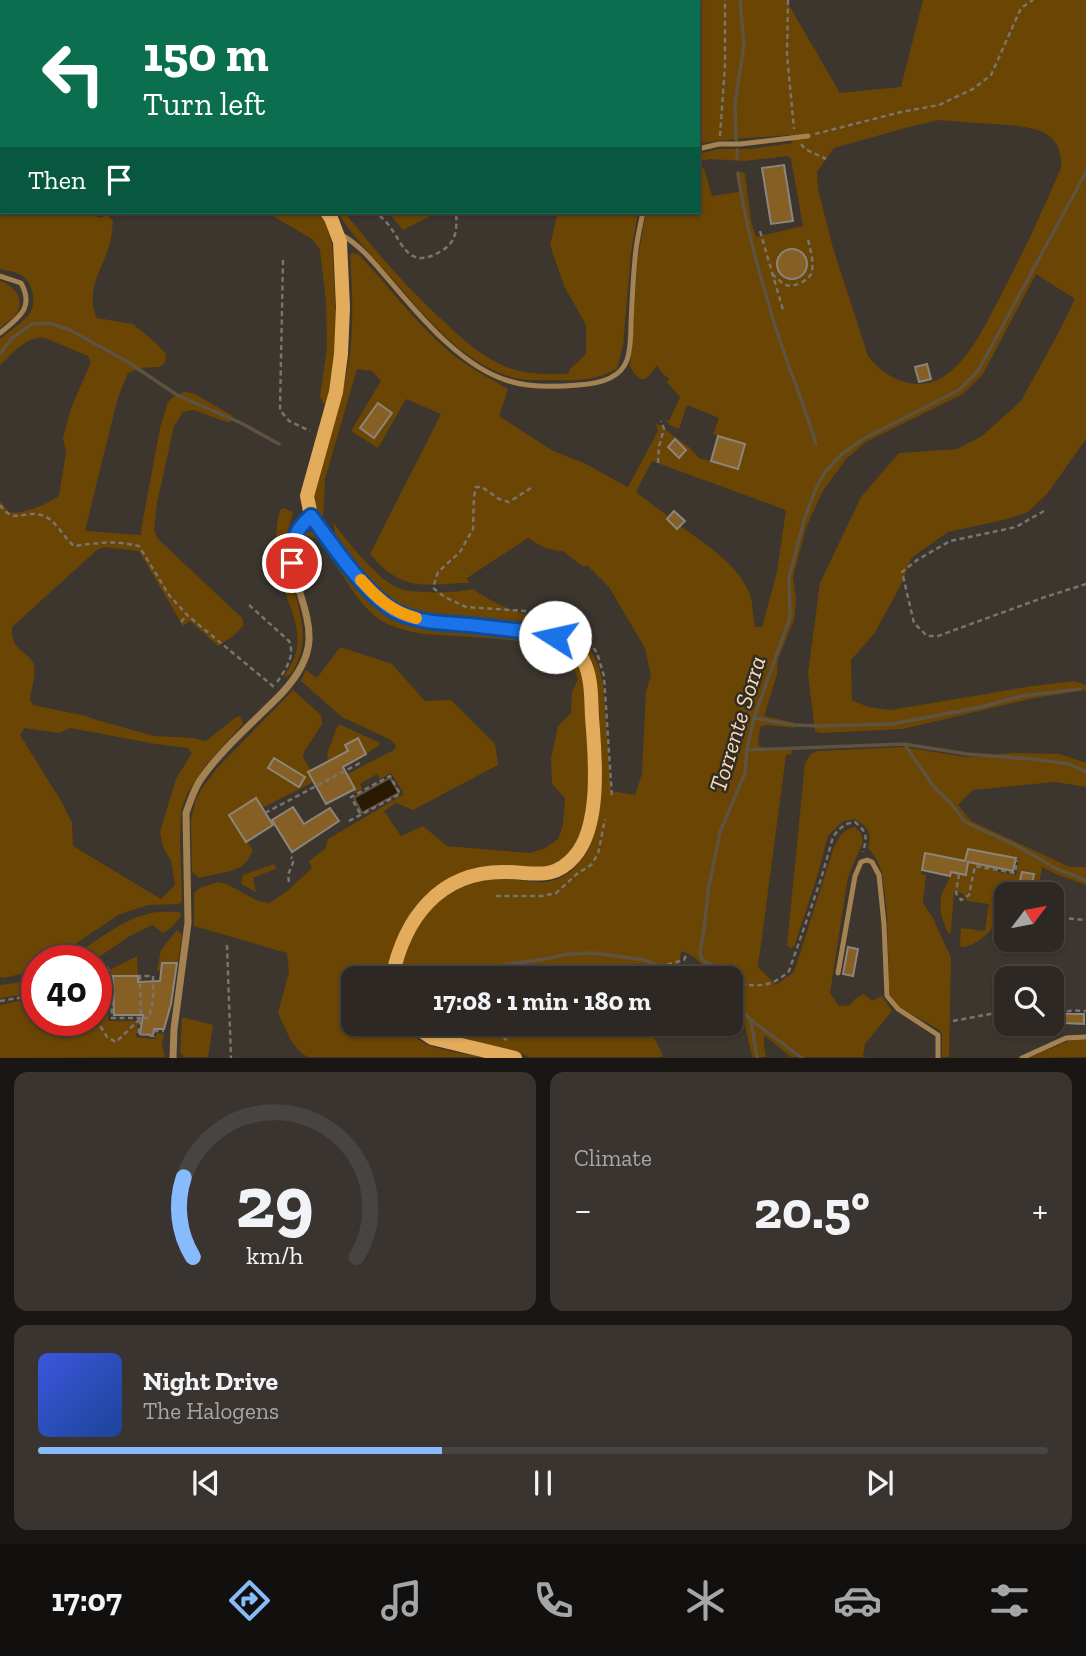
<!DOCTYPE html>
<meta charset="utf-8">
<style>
:root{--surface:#2d2823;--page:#393430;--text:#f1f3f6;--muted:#a7a6a6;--line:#484441;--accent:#87bbfb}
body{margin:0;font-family:"Zilla Slab",serif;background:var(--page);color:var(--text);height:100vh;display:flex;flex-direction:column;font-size:26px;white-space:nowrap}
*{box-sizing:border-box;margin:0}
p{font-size:23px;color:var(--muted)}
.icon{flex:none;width:38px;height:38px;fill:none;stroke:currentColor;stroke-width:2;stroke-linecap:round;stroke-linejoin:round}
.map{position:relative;height:1058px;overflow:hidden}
.sheet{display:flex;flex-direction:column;gap:14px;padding:14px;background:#191613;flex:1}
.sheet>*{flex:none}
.hud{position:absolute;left:0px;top:0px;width:700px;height:214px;box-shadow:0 2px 5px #0004,0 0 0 2px var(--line);background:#0b6e4f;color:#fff;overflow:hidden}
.needle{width:46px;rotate:58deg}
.fabs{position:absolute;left:994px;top:882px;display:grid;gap:14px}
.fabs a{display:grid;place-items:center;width:70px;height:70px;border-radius:14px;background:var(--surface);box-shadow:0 2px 5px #0004,0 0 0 2px var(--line);font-size:35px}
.speed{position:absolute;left:21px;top:945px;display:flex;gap:14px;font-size:35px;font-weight:700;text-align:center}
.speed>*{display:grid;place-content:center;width:91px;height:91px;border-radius:50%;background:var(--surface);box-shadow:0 2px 5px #0004,0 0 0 2px var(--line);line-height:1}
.speed .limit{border:10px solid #d22;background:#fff;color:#111}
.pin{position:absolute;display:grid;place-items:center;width:60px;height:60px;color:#fff;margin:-30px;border:4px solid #fff;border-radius:50%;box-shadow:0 2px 7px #0007}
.me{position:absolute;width:77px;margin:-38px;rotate:280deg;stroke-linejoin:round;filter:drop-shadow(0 0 5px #0008)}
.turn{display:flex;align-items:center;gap:24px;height:147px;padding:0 28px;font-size:32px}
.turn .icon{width:91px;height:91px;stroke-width:2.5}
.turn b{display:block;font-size:49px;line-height:60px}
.then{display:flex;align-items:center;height:66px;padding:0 28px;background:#0003;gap:14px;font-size:26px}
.big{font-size:52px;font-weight:700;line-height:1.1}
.sheet .card{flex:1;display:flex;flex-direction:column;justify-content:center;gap:10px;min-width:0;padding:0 24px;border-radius:14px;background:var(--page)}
.sheet .dial{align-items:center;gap:0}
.dial svg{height:182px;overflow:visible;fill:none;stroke:var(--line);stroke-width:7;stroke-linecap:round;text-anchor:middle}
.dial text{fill:var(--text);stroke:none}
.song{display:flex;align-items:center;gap:21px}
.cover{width:84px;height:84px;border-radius:10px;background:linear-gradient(135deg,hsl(230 70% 55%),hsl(220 70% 35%))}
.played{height:7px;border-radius:4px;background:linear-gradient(90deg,var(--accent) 40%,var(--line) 40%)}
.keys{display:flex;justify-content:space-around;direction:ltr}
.heat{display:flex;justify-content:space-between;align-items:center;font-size:38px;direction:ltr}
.sheet .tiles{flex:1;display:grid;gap:14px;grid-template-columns:1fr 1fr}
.card:last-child{grid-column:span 2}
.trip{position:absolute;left:341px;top:966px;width:402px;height:70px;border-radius:14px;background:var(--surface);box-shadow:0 2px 5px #0004,0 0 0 2px var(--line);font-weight:700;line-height:70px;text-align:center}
.dock{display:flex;height:112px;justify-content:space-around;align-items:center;background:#12100e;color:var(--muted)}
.dock .icon{width:49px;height:49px}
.dock .current{color:var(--accent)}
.dock b{font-size:32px;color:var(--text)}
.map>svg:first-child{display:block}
.green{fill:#6a4503;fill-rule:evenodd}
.water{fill:#2a1a03;stroke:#5e5240;stroke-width:2}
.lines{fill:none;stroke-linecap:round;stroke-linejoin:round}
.stream{stroke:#5e5240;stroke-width:3.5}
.building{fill:#865f25;stroke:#8c857c;stroke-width:2}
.path{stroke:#79746e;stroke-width:2.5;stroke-dasharray:5 3.5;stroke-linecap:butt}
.lane{stroke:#a58252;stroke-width:5}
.street{stroke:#a58252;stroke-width:7}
.secondary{stroke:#e3ab5c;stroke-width:14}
.route-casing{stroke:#114b97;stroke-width:18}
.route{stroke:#1a73e8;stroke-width:12}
.slow{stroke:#f59e0b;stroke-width:12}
.labels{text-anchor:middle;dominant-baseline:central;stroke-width:5;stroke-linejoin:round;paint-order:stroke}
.water-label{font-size:24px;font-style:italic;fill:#f8dcb8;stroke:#322c25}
</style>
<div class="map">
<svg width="1086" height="1058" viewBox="0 0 1086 1058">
<rect width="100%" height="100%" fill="#3c362f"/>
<!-- green -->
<g class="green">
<path d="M692 0H786L840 93 901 87 923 0H1086V439L1047 494 1028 512 1008 519 948 532 911 558 902 583 874 634 851 660 852 700 868 707 890 710 1033 686 1075 681 1086 685V690L1034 698 903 729 820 733 815 731 808 673 820 583 861 497 899 453 957 449 982 436 1021 401 1060 330 1075 299 1036 274 983 374 963 394 866 442 846 459 822 492 806 528 793 577 796 599 794 620 778 659 777 675 764 716 795 723 794 728 766 725 760 727 758 745 764 748 788 747 792 752 791 754 786 755 758 967 776 985 794 972 833 850C838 839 842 829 855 827L861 833 863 842 848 877 830 993 839 1006 850 1005 855 999 864 994 872 1001 882 996 892 1011 865 1044 863 1056 865 1057H791L764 1035V1046L766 1057H752L744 1020 732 1008V978H711C704 964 696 956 681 951L679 967 663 974 646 968 616 972 615 978H398C401 963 411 932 420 919 439 895 472 878 502 878 521 879 542 887 560 878 609 855 603 774 600 729 599 715 599 701 597 687 595 674 587 659 581 648 564 614 442 623 405 608 386 601 373 586 360 571 354 564 345 556 340 547 336 541 335 530 333 522 346 540 378 580 398 588 413 594 457 593 473 589 490 601 508 610 528 615 536 617 543 616 550 619 581 629 597 653 603 683L611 791 635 795 642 774 646 691 651 676 645 648 609 587 588 566H582L563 551C549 551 539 545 528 538L467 578 469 583H462C420 586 399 589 370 554L441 414 406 399 378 448 351 431 381 381 372 371 357 369 325 479 323 518 321 519C305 502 323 462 329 442 337 412 346 383 350 352 354 321 352 287 350 255L353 253 358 254C389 286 417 325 452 354 470 368 489 378 508 389L499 416 553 451 584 463 628 487 658 431 656 423 689 447 699 458 738 469 745 444 713 434 719 418 687 405 679 429 670 425 664 418 669 421 680 397 667 382 669 379 661 372 657 365C646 381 642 386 630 367L638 257 646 212H698V169L704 168 712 196 739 192 736 173 742 172 745 174 751 221 756 237 803 226 791 159 788 156 745 161 709 159 698 162V154L718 149H750L793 143 789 135C759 138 728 138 698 144V2H692ZM939 120C958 122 976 123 994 124 1025 127 1064 125 1061 168 1043 209 1025 250 1004 289 987 321 961 385 918 384 897 383 881 372 868 356L833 248 818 189 817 172 834 148 909 127ZM652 461 786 510 777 572 762 627H755C753 617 753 604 750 594 739 565 704 543 680 526L677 528 667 519 669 517 636 492Z"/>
<path d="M0 205H2V212H83L101 218 107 215 113 221C112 228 112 236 110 243 103 268 84 292 97 318L133 324 156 343 166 354 165 363 159 367 140 368 128 373 118 397 85 531 141 535 142 525 160 428 168 402 173 397 184 392 193 393 233 416 230 422H227L193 410 183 412 174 426 157 503 154 530 157 538 242 618 244 625 232 637 218 646 190 621 183 626 139 551 104 547 97 550 12 627C10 653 31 651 34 666 36 676 31 690 30 700L33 705 86 716 97 720 154 736 193 738 206 741 235 718 240 716 243 724 206 765 187 794 181 811 180 840 182 902 179 904 148 905 118 915 50 961H37V968L29 972 4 978 0 977V501L9 512C22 515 48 504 59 496L66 452 63 438 71 408 91 362 88 356 45 338C27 335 12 354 0 365V339C8 332 25 321 30 313 38 299 31 278 17 273 12 271 5 270 0 269ZM24 728 59 733 70 728 156 744 188 748 192 753 176 779 160 832 163 847 171 861 175 885 161 899 73 846 72 823 61 801 20 735Z"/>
<polygon points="266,212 320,212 325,220 332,244 336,316 335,351 327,405 324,404 320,397 327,347 326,302 320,250 312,239"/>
<path d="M337 212H344C374 249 405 286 441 319 459 336 477 353 500 364 520 374 546 375 568 374L570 369 586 354V325L564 286 550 245 558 212H638L631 253 623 346 617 369C595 380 580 381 555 380 540 380 522 381 508 376 460 360 427 318 395 282 375 259 353 237 337 212Z"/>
<polygon points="388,212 438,212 403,230"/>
<path d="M0 281C16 286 27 302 14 317 10 321 4 324 0 328Z"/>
<path d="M284 508 293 512C290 524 285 537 286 550 288 589 316 629 295 667 292 673 291 676 284 677 289 668 296 658 297 648 300 630 292 611 286 595 277 567 272 539 280 510Z"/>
<path d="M308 532H312L317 534 385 611 538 637 565 647 577 661 584 684 589 780 585 820 573 851 553 866 437 888 386 978H354V1024H401C420 1050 453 1051 482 1057H308L301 1053 290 1039 278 1013 289 972 287 953 194 926V893L200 888 218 882 227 884 258 901 269 903 286 892 312 868 309 861 325 849 328 839 404 794 391 773 380 779 377 774 360 784 362 789 355 793 353 790 355 788 347 774 394 750 396 746 391 740 342 717 301 681 306 670 317 678 340 647 392 664 425 701 451 700 495 744 498 765 413 810 396 803 384 811 401 836 423 826 447 846 530 853 545 848 558 839 563 825 565 798 552 784 551 759 558 726 571 713 572 692 578 679C574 670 570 657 562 651 548 639 447 636 422 634 407 631 389 627 376 617 351 597 337 560 315 538L308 536 303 539 301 536Z"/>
<path d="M293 690 321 715 322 724 304 752 303 757 310 769H313L319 779 262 808 256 798 229 815C236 827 245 838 253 850 250 855 248 861 243 865 235 872 210 875 199 878L192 872 191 819 196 799 202 788 218 767Z"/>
<polygon points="338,725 341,725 380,743 379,745 366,754 357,738 345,745 348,751 328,761 327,754"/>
<path d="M903 747 966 757 1014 753 1060 754 1086 763V787L1055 782 973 790 958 805 971 821 1070 867H1086V885L1056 874 1042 867 1038 892 1004 887C1000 907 1000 925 982 938 976 943 969 947 961 947L960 944 961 928 985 931 989 904 967 901 962 893 954 892 951 928V933L949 934C942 921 938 908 942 894 945 886 950 881 951 872L966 875 968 862 994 868V871L1016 875 1019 859 968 849 965 861 925 853 921 874 926 875 923 903 933 918 951 958 949 1057H942V1033L938 1029 897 1006 891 998 889 989 887 913 882 874 877 860 868 847C872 831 868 828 855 819L843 821 828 836 817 877 794 947 790 948 787 945 805 763 811 754 817 751Z"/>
<polygon points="274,864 276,867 275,869 253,878 256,892 243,885 241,883 243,875"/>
<path d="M180 912 181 916 172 927 163 933 152 925 130 936 93 961H67C92 944 118 922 147 914 157 911 169 912 180 912Z"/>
<polygon points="177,930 182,935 178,963 162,963 161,971 157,971 161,950"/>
<polygon points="137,956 138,976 108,976 108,1021 138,1021 136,1037 155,1039 157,1033 164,1034 162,1045 165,1057 0,1058 0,1005 37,997 37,1020 96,1020 96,977"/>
<polygon points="37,979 37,993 0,998 0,985 31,981"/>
<polygon points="182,1017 213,1025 208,1057 184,1057 180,1053"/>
<path d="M422 1024H647L662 1053V1057H529C495 1041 456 1044 422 1024Z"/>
<polygon points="1077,1040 1086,1040 1086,1057 1029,1058 1068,1041"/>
</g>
<!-- water -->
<polygon class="water" points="390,778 399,793 362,813 354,798"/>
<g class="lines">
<!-- stream -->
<g class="stream">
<polyline points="736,140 735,103 744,44 740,0"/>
<polyline points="737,150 737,158"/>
<path d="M738 173C745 225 760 275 775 326 788 366 804 404 816 444"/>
<polyline points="0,354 11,339 32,324 49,323 70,330 128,362 177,395 241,423 279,444"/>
<polyline points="754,718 794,725 819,726 892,724 981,707 1021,696 1080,689"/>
<polyline points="905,745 934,787 952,805 965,822 1019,847 1057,869 1086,880"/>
<polyline points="747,750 904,744 967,754 1032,759 1069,764 1086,772"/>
<polyline points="669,971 679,975 714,975"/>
<polyline points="404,978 462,975 490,967 545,959 568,954 594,953 644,960 659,966"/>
<polyline points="715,978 712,965 706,963 702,959 700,952 704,929 709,885 711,877 720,832 745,773 747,750 754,718 790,617 789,578 804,520 816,488 825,472 842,454 863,439 959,390 978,371 1086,172"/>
<polyline points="732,1001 751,1020 757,1058"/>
<polyline points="751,1020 802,1058"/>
</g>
</g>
<!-- building -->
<g class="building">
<polygon points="784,165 793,221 771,224 762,168"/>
<circle cx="792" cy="264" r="15"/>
<polygon points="927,364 931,379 919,382 915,367"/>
<polygon points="378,403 392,413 374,438 360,428"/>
<polygon points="718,436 745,444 738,469 711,461"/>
<polygon points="675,439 686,450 679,458 668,447"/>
<polygon points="674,511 685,521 677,529 667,519"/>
<polygon points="358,738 366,754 343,767 355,789 326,804 308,772 348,751 345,745"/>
<polygon points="274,758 305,777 299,787 268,768"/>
<polygon points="256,798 273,825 246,842 229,815"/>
<polygon points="293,807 304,824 330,808 339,821 292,852 272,820"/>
<polygon points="968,849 1016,858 1013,871 968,862 966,875 951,872 950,876 922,870 925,853 965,861"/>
<polygon points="1022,872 1034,874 1031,889 1019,886"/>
<polygon points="848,947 858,949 853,976 843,974"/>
<polygon points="162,963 177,963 171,1004 164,1029 154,1029 153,1035 140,1034 143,1015 114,1015 113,976 138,976 138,982 160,981"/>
<polygon points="1064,1014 1084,1014 1084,1024 1064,1023"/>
</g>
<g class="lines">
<!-- path -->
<g class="path">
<polyline points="100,0 100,2"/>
<polyline points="386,0 386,2"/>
<polyline points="788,0 787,55 794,129"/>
<polyline points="243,2 243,0"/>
<polyline points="377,2 377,0"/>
<polyline points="444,2 444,0"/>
<polyline points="524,2 525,0"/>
<polyline points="0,44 2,45"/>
<polyline points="815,134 901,112 939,105 973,89 991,75 1021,8 1033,0"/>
<polyline points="720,136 725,65 725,0"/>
<polyline points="801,144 805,149 826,159"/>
<path d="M372 212C375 214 379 215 381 217 403 235 403 275 443 250 457 241 457 228 456 212"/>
<polyline points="760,231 783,310"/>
<polyline points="283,260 280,410 289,421 310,431"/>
<path d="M772 274C776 277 781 283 786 285 793 288 808 281 811 274 815 264 810 249 808 239"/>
<polyline points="658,463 659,446 664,429 661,421"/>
<polyline points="531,488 509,502 499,499 482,487 476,487 474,497 473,529 460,552 438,572 433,588 445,597 466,607 525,611 551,616 568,622 587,638 597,653 604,676 612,798"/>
<path d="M0 505C14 525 23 510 41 515 55 518 63 537 74 546 98 543 115 540 139 546L169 595 187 615 274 687"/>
<polyline points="1044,511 1016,527 950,541 917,560 902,572 914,623 927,636 938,636 1045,597 1086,584"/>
<path d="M249 605 289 641C296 657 284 671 276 684"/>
<polyline points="181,622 187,615"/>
<polyline points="265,813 362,762"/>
<polyline points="349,821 400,794 390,776 351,797 361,815"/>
<polyline points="959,874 956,893 961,900 969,895 975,866 1015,873 1017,860"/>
<polyline points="289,882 288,875 294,860 291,857"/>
<polyline points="496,896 542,896 556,893 578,873 591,865 598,854 605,819"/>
<polyline points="1002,913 1006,913"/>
<polyline points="1052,917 1086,920"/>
<polyline points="227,945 231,1058"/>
<polyline points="107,967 111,975 112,1018 141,1018 140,976 153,976 153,1001 149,1018 141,1018"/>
<polyline points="653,974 669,964 684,960 687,953"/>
<path d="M499 978C520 966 604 962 628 968 638 970 649 975 659 978"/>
<path d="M732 983C756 986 770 989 789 971L821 879 833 837 838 830 846 824 855 822C868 833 867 837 863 852"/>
<polyline points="0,1001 37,995"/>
<path d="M1052 1018H1058C1066 1008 1075 1011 1086 1011"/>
<polyline points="96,1019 107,1037 116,1042 141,1018 138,1034 154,1036 155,1031 164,1031"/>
<polyline points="953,1021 1006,1011"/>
<polyline points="492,1024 508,1042"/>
</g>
<!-- lane -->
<g class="lane">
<polyline points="698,149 719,144 740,144 808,136"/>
<polyline points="0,166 2,166"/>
<path d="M342 235C364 248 378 268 395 287 424 321 464 368 509 381 531 388 556 387 578 385 596 384 620 380 627 360 631 348 631 335 631 323 632 302 633 280 635 259 636 243 640 227 643 212"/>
<path d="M0 276 21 283C35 308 18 318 0 333"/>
<polyline points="838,973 855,876 861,862 867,860 872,862 879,875 884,924 887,996 898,1009 938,1035 938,1058"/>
<polyline points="1022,1058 1066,1038 1086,1037"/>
</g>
<!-- street -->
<path class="street" d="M173 1058 174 1029 188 923 186 813C190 802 193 792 199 782 219 751 256 720 282 693 295 679 308 660 309 640 311 596 269 553 311 516"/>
<!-- secondary -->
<g class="secondary">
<polyline points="259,2 259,0"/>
<path d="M327 212 331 218 340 242 343 307 341 354 336 392 307 496 311 516 339 555 368 588 388 607 405 615 426 621 539 633C556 637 575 643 583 660 592 677 591 698 592 717 595 755 602 826 574 857 553 881 534 872 505 872 439 871 404 919 392 978"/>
<polyline points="411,1024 432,1038 515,1058"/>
</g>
</g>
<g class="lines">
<defs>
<path id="route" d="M292 563C292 541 294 531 311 516 332 544 359 585 387 606 410 623 443 623 470 625 493 628 516 630 539 633L555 637"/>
</defs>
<!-- route casing -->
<use href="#route" class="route-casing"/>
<!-- route -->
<use href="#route" class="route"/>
<!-- slow -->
<path class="slow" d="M361 580C377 598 392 612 416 618"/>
</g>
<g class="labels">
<!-- water labels -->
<g class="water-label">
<text transform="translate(737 724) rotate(-73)">Torrente Sorra</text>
</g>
</g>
</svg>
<div class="fabs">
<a><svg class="needle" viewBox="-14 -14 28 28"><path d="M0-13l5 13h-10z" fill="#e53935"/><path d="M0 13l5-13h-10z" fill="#a7a6a6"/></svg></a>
<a><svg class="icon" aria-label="search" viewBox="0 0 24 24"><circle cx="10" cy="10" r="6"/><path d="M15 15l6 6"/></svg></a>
</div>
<div class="speed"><div class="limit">40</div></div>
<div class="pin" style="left:292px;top:563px;background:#d93025"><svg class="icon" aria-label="arrive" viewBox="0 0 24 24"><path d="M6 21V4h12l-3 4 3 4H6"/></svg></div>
<svg class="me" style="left:555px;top:637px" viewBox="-20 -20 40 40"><circle r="19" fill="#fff"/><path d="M0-13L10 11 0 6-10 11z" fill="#1a73e8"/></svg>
<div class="trip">17:08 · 1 min · 180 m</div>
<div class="hud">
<div class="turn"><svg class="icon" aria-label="left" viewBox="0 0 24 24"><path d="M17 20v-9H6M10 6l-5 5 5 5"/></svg><div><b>150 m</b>Turn left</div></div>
<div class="then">Then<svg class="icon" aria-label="arrive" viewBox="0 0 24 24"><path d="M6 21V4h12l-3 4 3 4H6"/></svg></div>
</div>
</div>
<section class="sheet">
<div class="tiles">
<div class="card dial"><svg viewBox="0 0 100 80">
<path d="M14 69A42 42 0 1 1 86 69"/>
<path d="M14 69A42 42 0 0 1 10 34" stroke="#87bbfb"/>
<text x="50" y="56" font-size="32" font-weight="700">29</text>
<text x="50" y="72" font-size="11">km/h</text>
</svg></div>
<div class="card"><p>Climate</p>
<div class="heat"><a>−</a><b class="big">20.5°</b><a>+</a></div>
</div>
<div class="card">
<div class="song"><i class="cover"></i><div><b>Night Drive</b><p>The Halogens</p></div></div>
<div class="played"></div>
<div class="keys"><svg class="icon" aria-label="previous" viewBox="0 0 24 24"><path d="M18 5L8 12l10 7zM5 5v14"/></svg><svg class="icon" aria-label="pause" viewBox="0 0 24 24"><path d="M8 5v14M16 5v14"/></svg><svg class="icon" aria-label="next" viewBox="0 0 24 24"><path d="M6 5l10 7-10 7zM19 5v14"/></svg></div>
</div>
</div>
</section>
<nav class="dock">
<b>17:07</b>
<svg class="icon current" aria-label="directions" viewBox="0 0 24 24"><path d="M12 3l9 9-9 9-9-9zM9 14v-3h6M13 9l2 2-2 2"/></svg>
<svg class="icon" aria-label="music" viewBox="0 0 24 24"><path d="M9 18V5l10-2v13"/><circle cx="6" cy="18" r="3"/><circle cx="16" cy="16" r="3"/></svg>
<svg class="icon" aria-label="phone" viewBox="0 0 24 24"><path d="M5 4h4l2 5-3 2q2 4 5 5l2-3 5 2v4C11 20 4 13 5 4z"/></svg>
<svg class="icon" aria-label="climate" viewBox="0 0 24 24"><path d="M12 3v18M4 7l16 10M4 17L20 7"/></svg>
<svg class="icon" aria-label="car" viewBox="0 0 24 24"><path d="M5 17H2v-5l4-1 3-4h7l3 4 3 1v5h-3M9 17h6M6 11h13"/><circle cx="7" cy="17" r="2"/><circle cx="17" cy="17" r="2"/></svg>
<svg class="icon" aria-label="filters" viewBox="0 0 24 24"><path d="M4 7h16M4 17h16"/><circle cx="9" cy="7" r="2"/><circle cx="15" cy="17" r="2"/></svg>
</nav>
